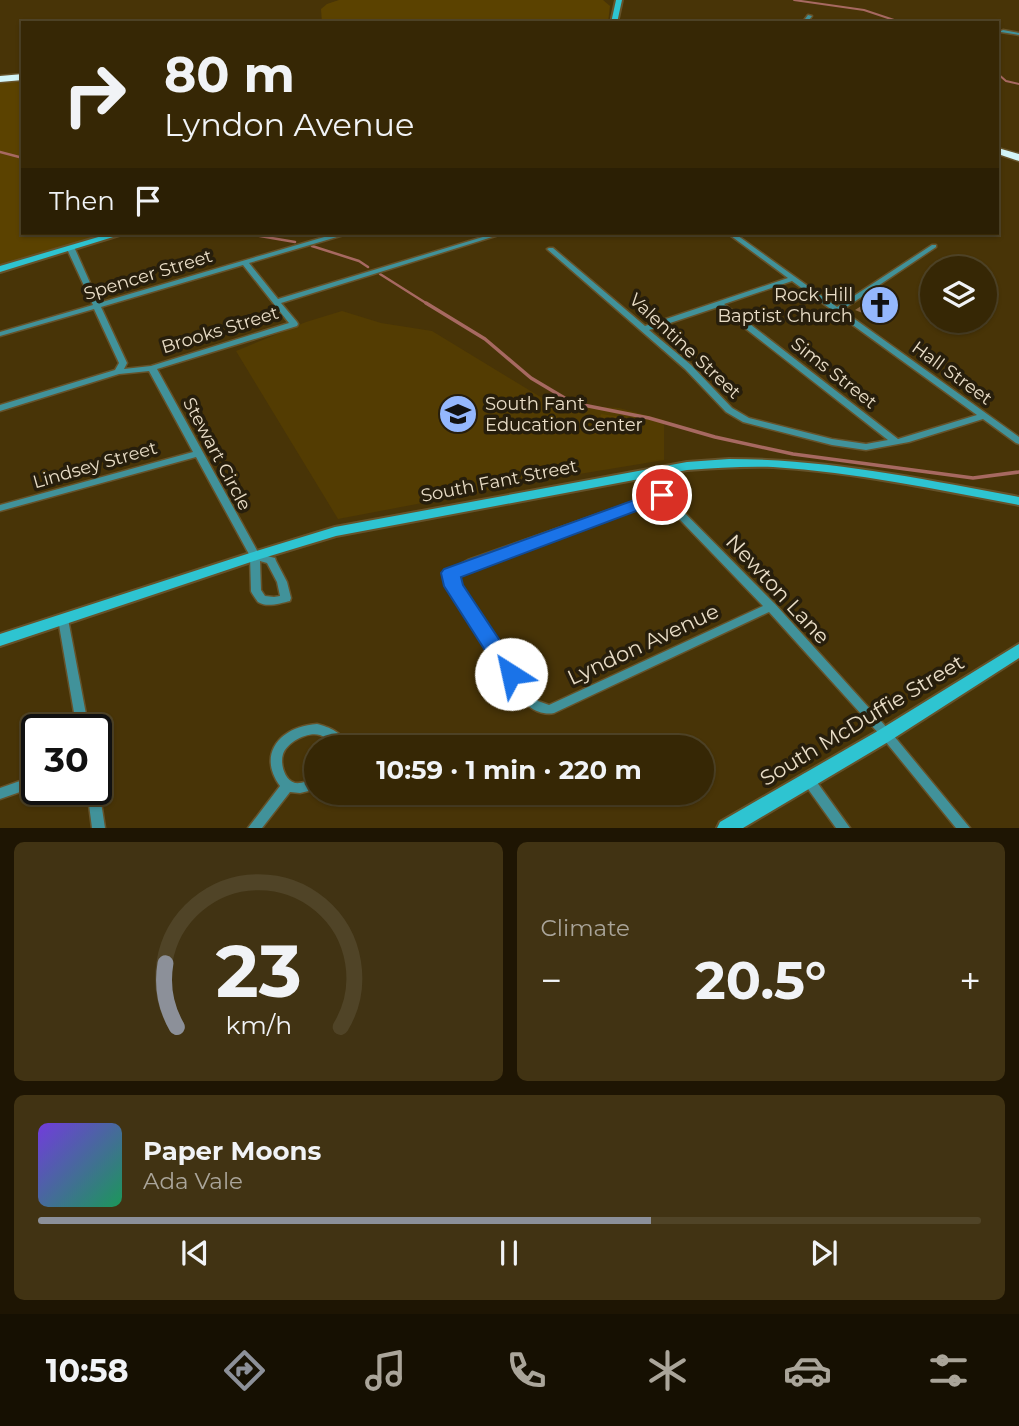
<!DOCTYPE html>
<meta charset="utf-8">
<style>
:root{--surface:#362705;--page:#413313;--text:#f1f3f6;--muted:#aaa59a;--line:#504427;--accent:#8c9099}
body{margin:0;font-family:Montserrat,sans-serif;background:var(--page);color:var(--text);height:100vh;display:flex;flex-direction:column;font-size:26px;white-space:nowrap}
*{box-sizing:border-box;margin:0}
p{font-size:23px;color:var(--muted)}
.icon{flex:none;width:38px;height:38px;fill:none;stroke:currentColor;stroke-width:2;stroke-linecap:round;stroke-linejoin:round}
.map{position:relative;height:828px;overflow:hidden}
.panel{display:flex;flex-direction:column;gap:14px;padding:14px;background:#1e1503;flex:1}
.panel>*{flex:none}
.guide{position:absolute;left:21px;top:21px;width:978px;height:214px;border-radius:0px;box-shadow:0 2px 5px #0004,0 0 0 2px var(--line);background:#362705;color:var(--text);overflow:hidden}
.fabs{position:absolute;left:920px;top:256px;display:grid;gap:14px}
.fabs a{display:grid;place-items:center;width:77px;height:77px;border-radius:50%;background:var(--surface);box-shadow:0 2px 5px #0004,0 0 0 2px var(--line);font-size:35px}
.speed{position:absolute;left:21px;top:714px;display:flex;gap:14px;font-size:35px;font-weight:700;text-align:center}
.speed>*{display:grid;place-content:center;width:91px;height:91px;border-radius:50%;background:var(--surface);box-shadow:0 2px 5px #0004,0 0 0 2px var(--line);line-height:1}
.speed .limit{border:4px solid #111;border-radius:10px;background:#fff;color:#111}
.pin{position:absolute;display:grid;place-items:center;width:60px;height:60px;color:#fff;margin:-30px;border:4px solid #fff;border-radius:50%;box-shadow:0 2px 7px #0007}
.me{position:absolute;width:77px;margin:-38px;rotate:325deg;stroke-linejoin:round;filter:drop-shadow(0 0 5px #0008)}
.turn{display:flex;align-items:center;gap:24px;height:147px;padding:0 28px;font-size:32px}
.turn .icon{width:91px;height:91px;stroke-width:2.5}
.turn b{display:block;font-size:49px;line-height:60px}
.then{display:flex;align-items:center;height:66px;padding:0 28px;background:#0003;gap:14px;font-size:26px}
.big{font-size:52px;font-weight:700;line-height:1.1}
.panel .widget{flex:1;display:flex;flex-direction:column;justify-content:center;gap:10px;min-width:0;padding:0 24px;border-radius:10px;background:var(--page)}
.panel .dial{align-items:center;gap:0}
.dial svg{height:182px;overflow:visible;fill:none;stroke:var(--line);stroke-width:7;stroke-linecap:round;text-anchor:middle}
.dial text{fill:var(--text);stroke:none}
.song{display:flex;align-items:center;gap:21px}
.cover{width:84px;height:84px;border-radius:10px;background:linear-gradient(135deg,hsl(260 70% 55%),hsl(150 70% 35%))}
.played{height:7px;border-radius:4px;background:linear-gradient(90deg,var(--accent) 65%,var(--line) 65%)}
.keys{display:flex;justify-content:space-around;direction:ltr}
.heat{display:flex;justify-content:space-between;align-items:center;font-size:38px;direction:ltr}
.panel .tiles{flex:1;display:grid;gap:14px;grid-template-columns:1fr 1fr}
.widget:last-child{grid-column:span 2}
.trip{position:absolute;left:304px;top:735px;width:410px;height:70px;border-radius:35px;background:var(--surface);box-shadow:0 2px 5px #0004,0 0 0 2px var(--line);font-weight:700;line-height:70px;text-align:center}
.menu{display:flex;height:112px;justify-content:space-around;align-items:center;background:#161002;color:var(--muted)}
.menu .icon{width:49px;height:49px}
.menu .current{color:var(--accent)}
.menu b{font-size:32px;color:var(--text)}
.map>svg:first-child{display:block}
.built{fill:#533c02}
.green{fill:#5b4200}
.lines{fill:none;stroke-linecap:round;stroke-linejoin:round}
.stream-far2{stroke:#a76961;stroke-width:2}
.stream-far1{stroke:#a76961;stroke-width:2.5}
.stream{stroke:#a76961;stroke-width:3.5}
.building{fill:#896645}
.street-casing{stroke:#65522a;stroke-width:3}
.secondary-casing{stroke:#65522a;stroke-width:4}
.highway-casing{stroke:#65522a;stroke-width:3}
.street{fill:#41929a;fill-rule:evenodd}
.secondary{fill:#2ec4d1;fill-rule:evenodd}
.highway{fill:#d3f5f8;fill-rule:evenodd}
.route{fill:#1a73e8;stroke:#114b97;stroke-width:2}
.labels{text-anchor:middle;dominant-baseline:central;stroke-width:7;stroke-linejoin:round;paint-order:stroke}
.street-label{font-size:18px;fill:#e9ddc7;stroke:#271e0c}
.poi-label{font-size:18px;fill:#e9ddc7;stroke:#271e0c;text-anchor:end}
.near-street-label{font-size:21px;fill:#e9ddc7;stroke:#271e0c}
</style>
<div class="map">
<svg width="1019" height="828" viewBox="0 0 1019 828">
<rect width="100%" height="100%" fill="#483407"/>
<!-- built -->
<polygon class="built" points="342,311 381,323 432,331 552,404 619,408 664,420 664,460 543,480 338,519 236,351 306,322"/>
<!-- green -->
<g class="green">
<polygon points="339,0 603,0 610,6 608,23 322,23 321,9 327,4"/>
<polygon points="23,80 23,233 117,233 0,268 0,82"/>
<polygon points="601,414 642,420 639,434 597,428"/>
</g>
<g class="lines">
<!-- stream-far2 -->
<g class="stream-far2">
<polyline points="794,0 864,10 903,23"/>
<polyline points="998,74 1006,81 1019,84"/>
</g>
<!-- stream-far1 -->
<g class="stream-far1">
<polyline points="0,152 23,158"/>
<polyline points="242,233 295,242"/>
<polyline points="312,246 359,261 368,267"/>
<polyline points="380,274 429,305"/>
</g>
<!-- stream -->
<polyline class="stream" points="426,303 485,339 531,378 573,403 649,418 715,437 793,454 973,478 1019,472"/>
</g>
<!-- building -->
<polygon class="building" points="880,294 897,302 870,316 855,310"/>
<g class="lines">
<defs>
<g id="street">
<polygon points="808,15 812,16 807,23 802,23"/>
<polygon points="1003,30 1019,33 1019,35 1001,32 1001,31"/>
<path d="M338 233H348L347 234 249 263 278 299 496 233H505L281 303 297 322 298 324 297 326 157 369 259 554 275 558 276 561 287 582 291 598 290 601C281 603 267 608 258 602 257 601 251 592 251 591L250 556 196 457 0 511V505L193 452 149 371 119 374 0 411V405L115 370 119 363 94 309 0 336V332L93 305 67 249 69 248H73L75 249 99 303ZM243 265 289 323 151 366 124 369 127 363 101 307ZM260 561 267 563 277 582 280 596 274 597 265 596 261 590Z"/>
<path d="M727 233H734L837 307 932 245H936V247L842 310 1019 437V444L1016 443 983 419 909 442 866 450 832 445 743 422 726 412 685 369 547 249 549 248H553L645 326 788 278ZM792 281 977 415 898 439 724 304ZM718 307 888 440 866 444 832 439 749 418 732 408 691 365 649 330Z"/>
<path d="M641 471 644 472 775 604 889 730 970 828H956L881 736 769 612 554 713C547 715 535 712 529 706 518 698 510 684 502 673 481 642 458 609 446 574L447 571 468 560 655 494 636 474ZM660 499 763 606 549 705 538 701 529 692 505 659 469 602 457 575 476 566Z"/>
<polygon points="63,615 67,616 68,619 89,730 77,730 58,619 59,616"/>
<path d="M317 724C329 727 345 733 346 747H334V745C330 741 326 737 320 735 308 731 287 742 283 754 280 763 284 780 295 783 301 784 310 780 317 779V789L300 793 290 792 262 828H248L280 786C256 753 282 726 317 724Z"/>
<polygon points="807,773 811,774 850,828 836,828 803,782 801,778 803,774"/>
<polygon points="37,775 37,786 0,799 0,788"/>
<polygon points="96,785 99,789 105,828 92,828 87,789 96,789"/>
</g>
<g id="secondary">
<polygon points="616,0 622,0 617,23 611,23"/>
<polygon points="112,233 126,233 0,272 0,266"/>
<path d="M729 459C828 459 922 479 1019 497V505C938 490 856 472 773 467 745 466 716 468 687 470L336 536 260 559 0 646V634L250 553 335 527 687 462Z"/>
<polygon points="1019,644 1019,658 888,742 743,828 717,828 720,822 876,732"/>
</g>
<g id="highway">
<polygon points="23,74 23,80 0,82 0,76"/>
<polygon points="998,148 1019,154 1019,161 998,154"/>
</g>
</defs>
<!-- street casing -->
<use href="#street" class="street-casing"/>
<!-- secondary casing -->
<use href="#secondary" class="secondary-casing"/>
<!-- highway casing -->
<use href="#highway" class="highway-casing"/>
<!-- street -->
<use href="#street" class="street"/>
<!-- secondary -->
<use href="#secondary" class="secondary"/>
<!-- highway -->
<use href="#highway" class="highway"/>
</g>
<!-- route -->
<polygon class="route" points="662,490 668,491 670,495 668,499 461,577 463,585 522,674 519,680 511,683 504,680 444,586 441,573 444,569"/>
<!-- icons -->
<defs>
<symbol id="church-disc" viewBox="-11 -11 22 22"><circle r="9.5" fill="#94b7fd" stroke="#271e0c"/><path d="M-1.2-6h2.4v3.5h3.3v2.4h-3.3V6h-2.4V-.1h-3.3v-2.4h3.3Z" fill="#111"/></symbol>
<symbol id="school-disc" viewBox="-11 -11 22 22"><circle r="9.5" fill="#94b7fd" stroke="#271e0c"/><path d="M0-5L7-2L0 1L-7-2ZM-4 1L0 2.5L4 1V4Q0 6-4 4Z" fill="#111"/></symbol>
</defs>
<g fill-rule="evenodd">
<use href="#church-disc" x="858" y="283" width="44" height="44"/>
<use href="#school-disc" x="436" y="392" width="44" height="44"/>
</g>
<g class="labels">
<!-- street labels -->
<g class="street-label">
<text transform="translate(148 275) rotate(-17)">Spencer Street</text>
<text transform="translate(220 330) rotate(-17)">Brooks Street</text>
<text transform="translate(685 346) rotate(43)">Valentine Street</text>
<text transform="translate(834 373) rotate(38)">Sims Street</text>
<text transform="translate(952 373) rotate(36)">Hall Street</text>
<text transform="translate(217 454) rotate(62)">Stewart Circle</text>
<text transform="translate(95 465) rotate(-16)">Lindsey Street</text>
<text transform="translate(499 481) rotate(-11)">South Fant Street</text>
</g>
<!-- poi labels -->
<g class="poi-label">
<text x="853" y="295">Rock Hill<tspan x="853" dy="21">Baptist Church</tspan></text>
<text x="485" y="404" text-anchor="start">South Fant<tspan x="485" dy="21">Education Center</tspan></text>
</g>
<!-- near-street labels -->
<g class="near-street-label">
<text transform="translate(778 589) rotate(47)">Newton Lane</text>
<text transform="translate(643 644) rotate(-25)">Lyndon Avenue</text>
<text transform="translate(862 720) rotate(-31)">South McDuffie Street</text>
</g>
</g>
</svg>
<div class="fabs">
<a><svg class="icon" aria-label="layers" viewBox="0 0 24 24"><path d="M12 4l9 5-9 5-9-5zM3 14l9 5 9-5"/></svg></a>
</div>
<div class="speed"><div class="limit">30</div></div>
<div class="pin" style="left:662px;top:495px;background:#d93025"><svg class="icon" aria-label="arrive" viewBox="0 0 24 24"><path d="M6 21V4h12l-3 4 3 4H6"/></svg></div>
<svg class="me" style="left:511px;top:674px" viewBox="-20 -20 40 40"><circle r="19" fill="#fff"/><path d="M0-13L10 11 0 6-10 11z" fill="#1a73e8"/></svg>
<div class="trip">10:59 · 1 min · 220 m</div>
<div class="guide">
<div class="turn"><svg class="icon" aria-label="right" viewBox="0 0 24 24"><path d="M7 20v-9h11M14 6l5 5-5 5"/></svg><div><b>80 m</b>Lyndon Avenue</div></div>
<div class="then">Then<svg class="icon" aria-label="arrive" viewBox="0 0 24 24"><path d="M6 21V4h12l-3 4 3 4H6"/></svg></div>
</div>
</div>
<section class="panel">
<div class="tiles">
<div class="widget dial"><svg viewBox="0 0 100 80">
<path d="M14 69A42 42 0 1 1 86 69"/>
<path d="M14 69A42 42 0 0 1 9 41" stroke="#8c9099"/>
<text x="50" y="56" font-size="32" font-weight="700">23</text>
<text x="50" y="72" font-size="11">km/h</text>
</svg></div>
<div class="widget"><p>Climate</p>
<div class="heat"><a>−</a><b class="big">20.5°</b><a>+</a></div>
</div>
<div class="widget">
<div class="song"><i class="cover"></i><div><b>Paper Moons</b><p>Ada Vale</p></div></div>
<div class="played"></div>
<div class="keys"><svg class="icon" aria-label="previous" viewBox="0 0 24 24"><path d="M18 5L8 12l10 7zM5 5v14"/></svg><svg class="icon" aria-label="pause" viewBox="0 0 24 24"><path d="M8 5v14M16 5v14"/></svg><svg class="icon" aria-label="next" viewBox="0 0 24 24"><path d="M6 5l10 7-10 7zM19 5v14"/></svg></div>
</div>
</div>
</section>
<nav class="menu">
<b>10:58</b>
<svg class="icon current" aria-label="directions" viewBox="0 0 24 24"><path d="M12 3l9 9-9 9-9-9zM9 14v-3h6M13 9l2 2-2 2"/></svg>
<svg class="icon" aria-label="music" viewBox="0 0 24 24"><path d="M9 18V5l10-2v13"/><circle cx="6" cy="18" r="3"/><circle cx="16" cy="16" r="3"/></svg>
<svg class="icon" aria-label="phone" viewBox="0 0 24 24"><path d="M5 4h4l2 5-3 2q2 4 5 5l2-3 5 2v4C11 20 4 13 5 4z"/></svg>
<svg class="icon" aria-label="climate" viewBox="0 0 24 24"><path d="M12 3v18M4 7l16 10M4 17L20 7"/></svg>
<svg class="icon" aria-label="car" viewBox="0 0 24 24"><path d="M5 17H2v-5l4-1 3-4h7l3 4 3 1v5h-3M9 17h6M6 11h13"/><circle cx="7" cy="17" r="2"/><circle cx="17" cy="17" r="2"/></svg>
<svg class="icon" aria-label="filters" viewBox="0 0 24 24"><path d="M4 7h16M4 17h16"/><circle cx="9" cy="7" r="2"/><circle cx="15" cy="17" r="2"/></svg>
</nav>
